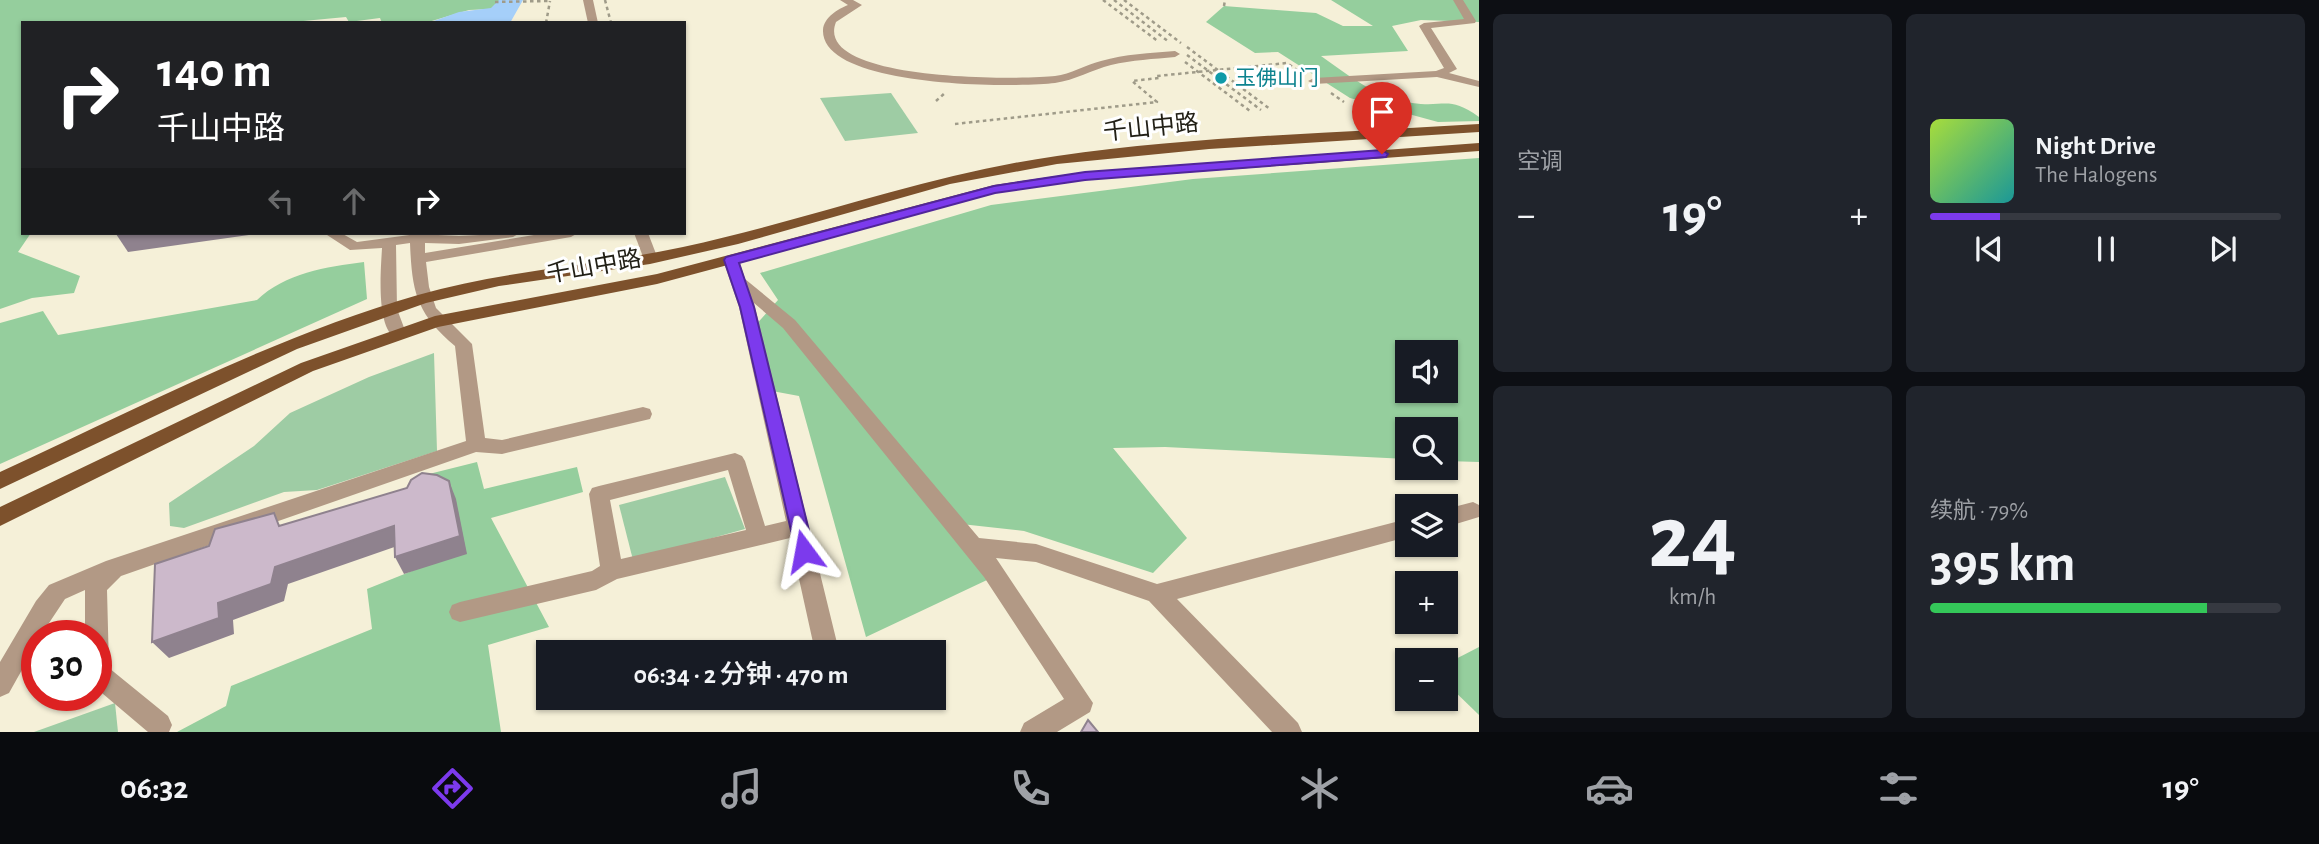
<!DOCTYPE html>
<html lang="zh">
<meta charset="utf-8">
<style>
:root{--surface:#171b24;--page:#20242c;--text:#f1f3f6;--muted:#9ea1a6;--line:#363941;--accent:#7c3aed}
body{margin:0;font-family:"Alegreya Sans","Noto Sans SC",sans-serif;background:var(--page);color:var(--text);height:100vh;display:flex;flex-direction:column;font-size:26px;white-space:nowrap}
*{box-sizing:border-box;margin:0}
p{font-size:23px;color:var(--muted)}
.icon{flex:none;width:38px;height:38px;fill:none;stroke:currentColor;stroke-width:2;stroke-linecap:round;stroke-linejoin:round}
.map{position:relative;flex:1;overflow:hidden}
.drawer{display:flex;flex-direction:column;gap:14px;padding:14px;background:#0d0f14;width:840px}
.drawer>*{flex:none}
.hud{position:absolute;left:21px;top:21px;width:665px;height:214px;border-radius:0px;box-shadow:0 2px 5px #0004;background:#202124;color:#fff;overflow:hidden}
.fabs{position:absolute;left:1395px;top:340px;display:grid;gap:14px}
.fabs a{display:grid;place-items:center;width:63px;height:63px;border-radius:0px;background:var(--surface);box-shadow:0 2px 5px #0004;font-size:35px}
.speed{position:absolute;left:21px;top:620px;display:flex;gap:14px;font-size:35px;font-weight:700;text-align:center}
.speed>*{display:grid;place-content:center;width:91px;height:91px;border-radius:50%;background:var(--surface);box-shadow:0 2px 5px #0004;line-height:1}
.speed .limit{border:10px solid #d22;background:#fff;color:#111}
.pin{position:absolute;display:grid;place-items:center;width:60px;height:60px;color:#fff;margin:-72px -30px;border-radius:50% 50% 50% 0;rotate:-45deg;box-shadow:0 0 7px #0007}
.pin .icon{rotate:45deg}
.me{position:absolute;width:77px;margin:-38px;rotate:347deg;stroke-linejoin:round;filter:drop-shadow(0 0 5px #0008)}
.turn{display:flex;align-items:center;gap:24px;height:147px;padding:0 21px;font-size:32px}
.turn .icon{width:91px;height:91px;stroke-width:2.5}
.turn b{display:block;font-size:49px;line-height:60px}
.lanes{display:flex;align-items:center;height:66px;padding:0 21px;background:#0003;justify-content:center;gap:35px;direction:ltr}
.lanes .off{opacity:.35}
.big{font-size:52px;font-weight:600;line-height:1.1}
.drawer .card{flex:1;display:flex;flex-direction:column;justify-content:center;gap:10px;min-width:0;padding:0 24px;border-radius:10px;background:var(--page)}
.drawer .dial{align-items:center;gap:0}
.dial b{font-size:91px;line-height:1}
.song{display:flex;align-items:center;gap:21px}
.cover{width:84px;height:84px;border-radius:10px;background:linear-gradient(135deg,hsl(80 70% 55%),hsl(180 70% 35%))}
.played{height:7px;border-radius:4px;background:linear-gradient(90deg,var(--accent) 20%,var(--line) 20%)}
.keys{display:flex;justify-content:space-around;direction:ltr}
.heat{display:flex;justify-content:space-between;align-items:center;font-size:38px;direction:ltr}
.charge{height:10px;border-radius:5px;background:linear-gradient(90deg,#34c759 79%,var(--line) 0)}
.drawer .tiles{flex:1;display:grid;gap:14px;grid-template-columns:repeat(2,1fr)}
.trip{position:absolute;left:536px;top:640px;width:410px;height:70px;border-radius:0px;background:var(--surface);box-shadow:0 2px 5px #0004;font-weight:600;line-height:70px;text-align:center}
.tabs{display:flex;height:112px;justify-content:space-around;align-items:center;background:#090b0e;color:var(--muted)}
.tabs .icon{width:49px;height:49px}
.tabs .current{color:var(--accent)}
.tabs b{font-size:32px;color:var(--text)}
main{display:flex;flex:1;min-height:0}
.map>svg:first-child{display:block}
.green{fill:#9ecca4}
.forest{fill:#95ce9d;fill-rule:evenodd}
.water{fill:#a5cff9}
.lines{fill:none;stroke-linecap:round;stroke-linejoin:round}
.path{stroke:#9f9b89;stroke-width:2.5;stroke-dasharray:3.5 3.5;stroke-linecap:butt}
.minor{fill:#b29985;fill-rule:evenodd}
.major{fill:#7d512c;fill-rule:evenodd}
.shaded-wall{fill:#8f828e}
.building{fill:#ccb9cb;stroke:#8f828e;stroke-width:2}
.route{fill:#7c3aed;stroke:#51269a;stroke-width:2}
.culture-dot{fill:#0f9aa8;stroke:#fff;stroke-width:2.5}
.labels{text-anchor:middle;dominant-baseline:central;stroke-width:6;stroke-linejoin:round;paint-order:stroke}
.far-culture-label{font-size:21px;fill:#0d838f;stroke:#fff;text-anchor:start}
.street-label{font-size:24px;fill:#211f16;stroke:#fff}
</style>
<main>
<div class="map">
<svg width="1479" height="732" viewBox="0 0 1479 732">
<rect width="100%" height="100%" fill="#f5f0d8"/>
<!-- green -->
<g class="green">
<polygon points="891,93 918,133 845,141 820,98"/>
<polygon points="434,353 437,451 317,490 284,492 184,528 170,526 169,503 254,446 290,413 369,377"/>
<polygon points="725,477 745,529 633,560 619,505"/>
<polygon points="115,703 118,732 34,732"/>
</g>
<!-- forest -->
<g class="forest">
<polygon points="0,0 499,0 499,1 491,9 469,10 425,23 382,23 380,18 349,22 346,17 282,23 23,23 23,233 31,233 18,252 80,276 74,293 32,298 0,309"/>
<path d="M1331 0H1479V22L1421 20 1392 26 1408 51 1321 56C1349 76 1377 98 1412 103 1445 108 1448 95 1479 117V121L1438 122 1350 98 1278 52 1255 53 1206 22 1224 6 1316 13 1343 26H1373Z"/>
<path d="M1479 158V462L1446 461V429H1407V459L1165 447 1113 448 1187 538 1153 573 1024 531 952 523 987 580 866 637 799 396 772 391 753 328 778 300 760 273 991 205 1193 179ZM1407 352H1446V390H1407Z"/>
<path d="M364 262 367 299 0 464V323L43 311 58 335 257 300C285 273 326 267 364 262Z"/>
<polygon points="477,462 484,489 577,467 583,492 491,518 549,627 488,645 501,732 177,732 226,706 231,686 372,629 367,589 447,557 425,475"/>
<polygon points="1479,647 1479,715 1446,683 1446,664"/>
</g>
<!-- water -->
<polygon class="water" points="499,0 523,0 510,23 428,23 459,12 491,8"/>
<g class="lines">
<!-- path -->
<g class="path">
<polyline points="605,0 611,23"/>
<polyline points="1103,0 1159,42"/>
<polyline points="1114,0 1169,42"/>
<polyline points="1124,0 1181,43"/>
<polyline points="495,2 550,1"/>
<polyline points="1224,6 1225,0"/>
<polyline points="546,23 550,1"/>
<polyline points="1187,47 1270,109"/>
<polyline points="1187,55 1261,110"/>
<polyline points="1185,62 1250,111"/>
<polyline points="1331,93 1344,102"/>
<polyline points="936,101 946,92"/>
<polyline points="955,124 1157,102 1132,81 1159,78 1157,76 1287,63 1304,75"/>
</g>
<!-- minor -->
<g class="minor">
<polygon points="583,0 593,0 598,23 588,23"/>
<path d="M840 0H853L862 5 836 22C812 82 1021 80 1055 76 1071 74 1085 65 1101 61 1125 54 1150 53 1175 51L1180 54 1175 57C1154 59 1132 60 1111 65 1092 70 1075 80 1055 83 1015 88 821 88 823 30 824 17 838 9 848 5Z"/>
<polygon points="1453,0 1463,0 1476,21 1475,23 1431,28 1457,69 1449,73 1479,81 1479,87 1437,77 1314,84 1308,81 1314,78 1436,71 1444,68 1419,26 1424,23 1464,19"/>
<path d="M324 233H341L357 242 417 234 459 236 520 233 513 237 459 244 425 243V253L546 233H578L571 237 426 262 429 287 436 308 472 344 485 438 502 440 643 407 650 409 652 414 650 419 502 454 476 452 121 576 107 590 109 668 168 716 172 725 169 732H148L96 688V635H85V590L65 599 41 635H37V643L9 693 0 697V662L36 601 49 585 106 561 466 441 455 346C416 313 412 292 410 243L396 245 397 309 406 333 398 339C375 332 381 268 382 248L350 250Z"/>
<polygon points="634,233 648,233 658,259 655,262 645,262"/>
<path d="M731 255 739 260 745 279 795 320 979 538 1036 544 1157 584 1407 519V537L1177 599 1298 723 1302 732H1272L1149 601 1036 562 996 558 1093 703 1090 712 1057 732H1020L1024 723 1064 699 984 577 783 328 754 303 838 647 835 653H817L814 647 790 538 617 579 596 590 460 622 452 619 449 612 452 605 460 602 592 571 600 566 589 494 592 488 599 486 735 453 742 456 745 461 765 526 786 521 739 307 723 260ZM728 470 746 530 621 559 610 500Z"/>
<polygon points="1473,502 1479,505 1479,517 1446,527 1446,509"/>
</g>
<!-- major -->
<g class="major">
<path d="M1479 124V132L1209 149 1057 164 950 184 738 244 650 264 499 286 426 303 297 349 0 489V472C137 409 273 337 418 295 504 270 595 266 683 247 809 220 929 174 1057 156 1196 136 1339 133 1479 124Z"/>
<polygon points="1479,143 1479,151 1085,180 995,193 657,284 438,327 313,371 0,526 0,507 301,363 435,316 657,274 994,185 1085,172"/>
</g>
</g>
<!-- shaded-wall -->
<g class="shaded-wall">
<polygon points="127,233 264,233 128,252 116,234"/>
<polygon points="449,481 456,499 467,554 404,574 395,557"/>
<polygon points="394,526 403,544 288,584 284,601 233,620 234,634 169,658 152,642 275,567"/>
</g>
<!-- building -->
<g class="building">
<polygon points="422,473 437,475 449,481 460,536 395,557 394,526 275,567 271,584 218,603 219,618 152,642 155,564 209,546 215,529 274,513 279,526 407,488 411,480"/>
<polygon points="1088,720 1098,732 1081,732"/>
</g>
<!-- route -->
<polygon class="route" points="1382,150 1388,154 1386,157 1085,180 995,193 739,263 754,307 814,551 811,557 804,559 797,557 740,307 724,260 726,257 994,186 1085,172"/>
<!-- markers -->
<circle class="culture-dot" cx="1221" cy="78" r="7"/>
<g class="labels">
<!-- far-culture labels -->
<g class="far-culture-label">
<text x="1235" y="78">玉佛山门</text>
</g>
<!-- street labels -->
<g class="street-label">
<text transform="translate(1151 128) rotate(-6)">千山中路</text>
<text transform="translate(594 267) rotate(-10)">千山中路</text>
</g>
</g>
</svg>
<div class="fabs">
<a><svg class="icon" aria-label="sound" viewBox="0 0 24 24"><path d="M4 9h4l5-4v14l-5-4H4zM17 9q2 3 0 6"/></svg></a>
<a><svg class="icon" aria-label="search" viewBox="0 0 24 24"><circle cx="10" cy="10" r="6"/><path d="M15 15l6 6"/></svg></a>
<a><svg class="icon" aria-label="layers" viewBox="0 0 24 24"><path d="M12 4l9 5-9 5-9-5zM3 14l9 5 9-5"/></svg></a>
<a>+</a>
<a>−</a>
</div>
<div class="speed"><div class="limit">30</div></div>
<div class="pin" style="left:1382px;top:154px;background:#d93025"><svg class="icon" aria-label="arrive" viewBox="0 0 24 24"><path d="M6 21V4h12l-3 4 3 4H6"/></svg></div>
<svg class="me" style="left:804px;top:551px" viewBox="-20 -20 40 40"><path d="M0-17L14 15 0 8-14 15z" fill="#7c3aed" stroke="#fff" stroke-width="4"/></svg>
<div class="trip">06:34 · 2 分钟 · 470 m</div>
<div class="hud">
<div class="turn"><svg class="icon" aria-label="right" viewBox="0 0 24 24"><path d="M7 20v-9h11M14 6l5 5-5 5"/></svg><div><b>140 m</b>千山中路</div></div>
<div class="lanes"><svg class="icon off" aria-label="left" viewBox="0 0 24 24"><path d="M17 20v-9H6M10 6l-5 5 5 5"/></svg><svg class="icon off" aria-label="ahead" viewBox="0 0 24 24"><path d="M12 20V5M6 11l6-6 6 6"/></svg><svg class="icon" aria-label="right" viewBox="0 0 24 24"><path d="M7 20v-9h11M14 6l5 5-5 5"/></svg></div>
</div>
</div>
<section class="drawer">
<div class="tiles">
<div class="card"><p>空调</p>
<div class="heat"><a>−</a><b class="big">19°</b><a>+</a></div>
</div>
<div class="card">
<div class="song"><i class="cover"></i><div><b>Night Drive</b><p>The Halogens</p></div></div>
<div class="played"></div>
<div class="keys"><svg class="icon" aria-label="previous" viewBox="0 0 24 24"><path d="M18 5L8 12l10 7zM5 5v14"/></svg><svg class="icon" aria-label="pause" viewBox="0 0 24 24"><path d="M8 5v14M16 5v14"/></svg><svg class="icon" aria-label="next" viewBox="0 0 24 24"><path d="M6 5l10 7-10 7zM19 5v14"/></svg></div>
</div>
<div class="card dial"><b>24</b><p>km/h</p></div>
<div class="card"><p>续航 · 79%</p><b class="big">395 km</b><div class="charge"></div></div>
</div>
</section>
</main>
<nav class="tabs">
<b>06:32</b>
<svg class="icon current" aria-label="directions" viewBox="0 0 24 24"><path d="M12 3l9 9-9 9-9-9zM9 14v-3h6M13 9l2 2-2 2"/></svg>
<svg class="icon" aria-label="music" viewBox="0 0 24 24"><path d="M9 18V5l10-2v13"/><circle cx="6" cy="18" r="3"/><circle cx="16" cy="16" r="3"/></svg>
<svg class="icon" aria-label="phone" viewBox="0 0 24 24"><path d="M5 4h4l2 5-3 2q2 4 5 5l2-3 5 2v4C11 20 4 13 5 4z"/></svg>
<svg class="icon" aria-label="climate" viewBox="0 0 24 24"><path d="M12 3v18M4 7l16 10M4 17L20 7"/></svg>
<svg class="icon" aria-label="car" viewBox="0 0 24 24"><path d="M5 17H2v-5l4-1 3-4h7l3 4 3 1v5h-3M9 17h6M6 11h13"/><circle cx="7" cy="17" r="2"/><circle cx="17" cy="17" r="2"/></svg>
<svg class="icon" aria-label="filters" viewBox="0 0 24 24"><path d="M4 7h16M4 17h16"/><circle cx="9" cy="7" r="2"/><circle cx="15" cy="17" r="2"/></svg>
<b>19°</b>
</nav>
